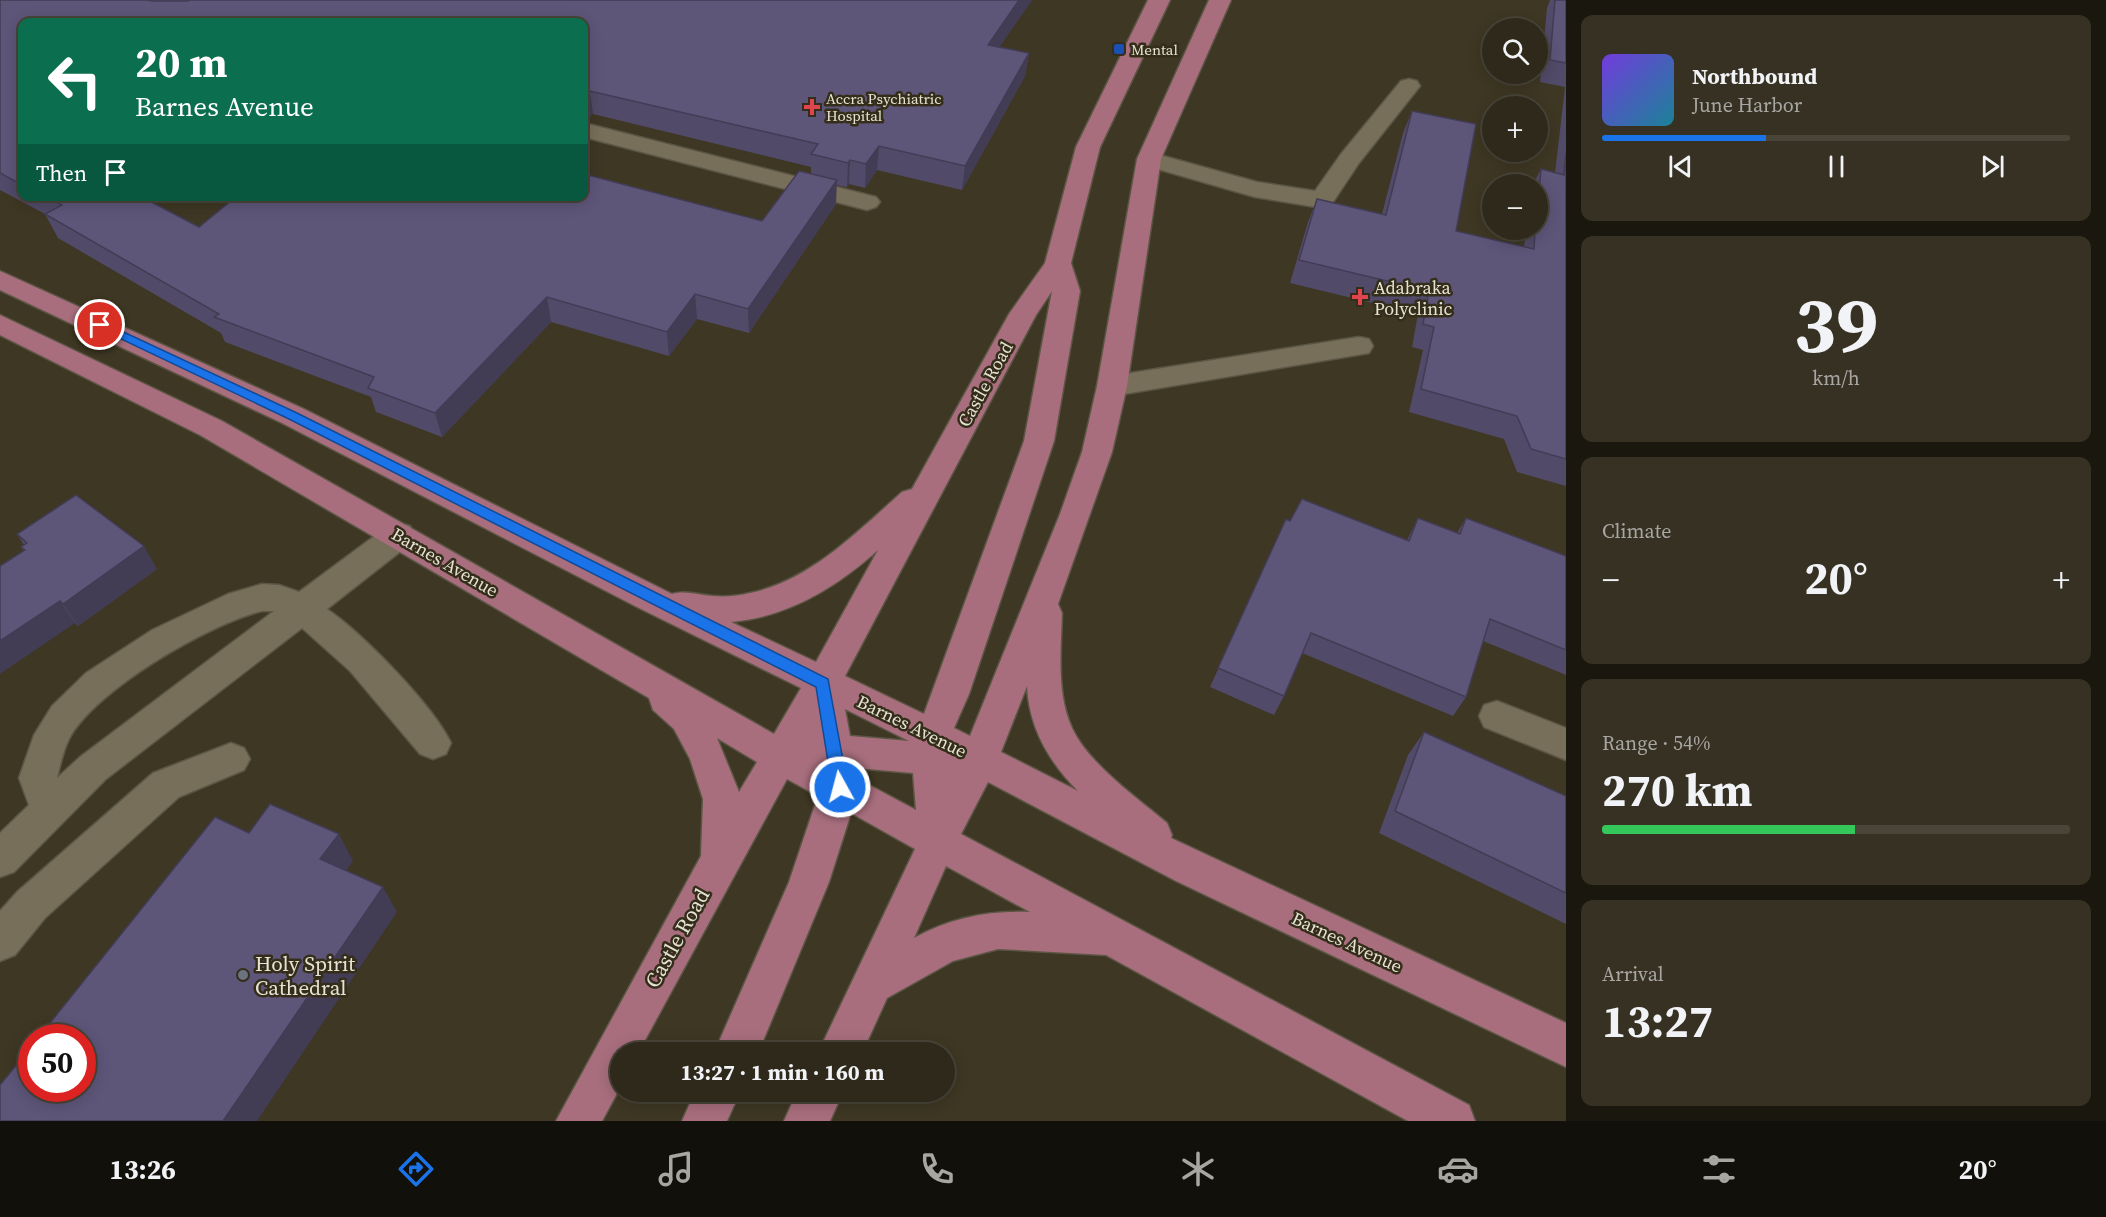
<!DOCTYPE html>
<meta charset="utf-8">
<style>
:root{--surface:#2e291a;--page:#363123;--text:#f1f3f6;--muted:#a7a6a2;--line:#494539;--accent:#1a73e8}
body{margin:0;font-family:"Source Serif 4",serif;background:var(--page);color:var(--text);height:100vh;display:flex;flex-direction:column;font-size:22px;white-space:nowrap}
*{box-sizing:border-box;margin:0}
p{font-size:20px;color:var(--muted)}
.icon{flex:none;width:33px;height:33px;fill:none;stroke:currentColor;stroke-width:2;stroke-linecap:round;stroke-linejoin:round}
.map{position:relative;flex:1;overflow:hidden}
.side{display:flex;flex-direction:column;gap:15px;padding:15px;background:#19170e;width:540px}
.side>*{flex:none}
.guide{position:absolute;left:18px;top:18px;width:570px;height:183px;border-radius:12px;box-shadow:0 3px 15px #0003,0 0 0 2px var(--line);background:#0b6e4f;color:#fff;overflow:hidden}
.buttons{position:absolute;left:1482px;top:18px;display:grid;gap:12px}
.buttons a{display:grid;place-items:center;width:66px;height:66px;border-radius:50%;background:var(--surface);box-shadow:0 3px 15px #0003,0 0 0 2px var(--line);font-size:30px}
.speed{position:absolute;left:18px;top:1024px;display:flex;gap:12px;font-size:30px;font-weight:700;text-align:center}
.speed>*{display:grid;place-content:center;width:78px;height:78px;border-radius:50%;background:var(--surface);box-shadow:0 3px 15px #0003,0 0 0 2px var(--line);line-height:1}
.speed .limit{border:9px solid #d22;background:#fff;color:#111}
.pin{position:absolute;display:grid;place-items:center;width:51px;height:51px;color:#fff;margin:-26px;border:3px solid #fff;border-radius:50%;box-shadow:0 2px 6px #0007}
.me{position:absolute;width:66px;margin:-33px;rotate:353deg;stroke-linejoin:round;filter:drop-shadow(0 0 4px #0008)}
.turn{display:flex;align-items:center;gap:21px;height:126px;padding:0 18px;font-size:27px}
.turn .icon{width:78px;height:78px;stroke-width:2.5}
.turn b{display:block;font-size:42px;line-height:51px}
.then{display:flex;align-items:center;height:57px;padding:0 18px;background:#0003;gap:12px;font-size:22px}
.big{font-size:45px;font-weight:700;line-height:1.1}
.side .widget{flex:1;display:flex;flex-direction:column;justify-content:center;gap:9px;min-width:0;padding:0 21px;border-radius:12px;background:var(--page)}
.side .dial{align-items:center;gap:0}
.dial b{font-size:78px;line-height:1}
.song{display:flex;align-items:center;gap:18px}
.cover{width:72px;height:72px;border-radius:9px;background:linear-gradient(135deg,hsl(260 70% 55%),hsl(190 70% 35%))}
.played{height:6px;border-radius:3px;background:linear-gradient(90deg,var(--accent) 35%,var(--line) 35%)}
.keys{display:flex;justify-content:space-around;direction:ltr}
.heat{display:flex;justify-content:space-between;align-items:center;font-size:33px;direction:ltr}
.charge{height:9px;border-radius:4px;background:linear-gradient(90deg,#34c759 54%,var(--line) 0)}
.trip{position:absolute;left:610px;top:1042px;width:345px;height:60px;border-radius:30px;background:var(--surface);box-shadow:0 3px 15px #0003,0 0 0 2px var(--line);font-weight:700;line-height:60px;text-align:center}
.tabs{display:flex;height:96px;justify-content:space-around;align-items:center;background:#12100a;color:var(--muted)}
.tabs .icon{width:42px;height:42px}
.tabs .active{color:var(--accent)}
.tabs b{font-size:27px;color:var(--text)}
main{display:flex;flex:1;min-height:0}
.map>svg:first-child{display:block}
.lines{fill:none;stroke-linecap:round;stroke-linejoin:round}
.minor-casing{stroke:#5b5544;stroke-width:3}
.major-casing{stroke:#5b5544;stroke-width:3}
.minor{fill:#776f59;fill-rule:evenodd}
.major{fill:#a86e7e;fill-rule:evenodd}
.wall{fill:#514a68;fill-rule:evenodd}
.shaded-wall{fill:#423c55}
.building{fill:#5e5679;stroke:#423c55;stroke-width:1.5}
.route{fill:#1a73e8;stroke:#114b97;stroke-width:1.5}
.transit-dot{fill:#1a4fb4;stroke:#342d19;stroke-width:2}
.health-dot{fill:#e0444e;stroke:#342d19;stroke-width:2}
.worship-dot{fill:#6b7280;stroke:#342d19;stroke-width:2}
.labels{text-anchor:middle;dominant-baseline:central;stroke-width:5;stroke-linejoin:round;paint-order:stroke}
.far-poi-label{font-size:15px;fill:#e6e2d5;stroke:#342d19;text-anchor:start}
.poi-label{font-size:18px;fill:#e6e2d5;stroke:#342d19;text-anchor:start}
.street-label{font-size:18px;fill:#e6e2d5;stroke:#342d19}
.near-street-label{font-size:21px;fill:#e6e2d5;stroke:#342d19}
.near-poi-label{font-size:21px;fill:#e6e2d5;stroke:#342d19;text-anchor:start}
</style>
<main>
<div class="map">
<svg width="1566" height="1121" viewBox="0 0 1566 1121">
<rect width="100%" height="100%" fill="#3e3723"/>
<g class="lines">
<defs>
<g id="minor">
<polygon points="1409,79 1417,81 1420,86 1359,163 1331,205 1322,208 1255,197 1140,164 1137,159 1140,154 1149,152 1257,182 1315,191 1341,154 1401,81"/>
<polygon points="584,123 876,197 880,202 876,207 867,210 584,137"/>
<polygon points="1359,337 1369,339 1373,346 1369,353 1112,396 1102,393 1097,386 1102,379 1112,376"/>
<path d="M399 523 410 526 415 535 410 544 327 609C362 633 433 705 451 743L446 754 433 759 420 754 350 671 302 628 106 779 14 872 0 877V833L29 805 19 778 34 735 52 706 86 673 152 630 228 594 262 584 279 585 299 592 388 526ZM262 611H274L80 757 57 778C60 766 63 751 69 739 95 690 209 624 262 611Z"/>
<polygon points="1497,701 1566,728 1566,760 1484,727 1479,716 1484,705"/>
<polygon points="231,743 244,748 250,759 244,770 179,797 45,918 15,955 0,961 0,911 17,892 153,773"/>
</g>
<g id="major">
<path d="M1148 0H1170L1100 147 1071 263 1080 291 1054 441 969 694 954 728 970 736 1060 514 1082 452 1097 386 1137 159 1209 0H1231L1161 159 1127 386 1112 452 1058 604 1062 613C1061 650 1056 693 1072 728 1088 763 1137 798 1167 823L1172 835 1171 838 1566 1023V1067L1176 881 988 782 961 834 1469 1105 1475 1121H1408L1106 955 998 949 953 961 887 998 862 1053H818L915 849 851 813 829 882 758 1053H714L789 882 818 796 787 779 638 1053H621V1086L602 1121H556L701 856 703 799 690 759 674 729 653 710 649 698 200 435 0 335V315L222 421 774 734 801 688 637 607 282 423 0 290V271L304 409 672 594C685 590 699 595 713 596 724 597 739 596 750 593 810 581 858 531 902 492L912 489 1009 314 1045 263 1076 147ZM1052 291 1024 441 924 714 845 676 1036 315ZM878 550 816 662 731 622C788 617 837 587 878 550ZM1027 686C1029 728 1049 762 1078 791L1001 752ZM845 709 909 741 850 736ZM717 738 757 762 739 792ZM856 768 913 773 916 810 858 779ZM946 866 1030 912C989 910 950 918 914 938Z"/>
<polygon points="695,1092 740,1092 727,1121 682,1121"/>
<polygon points="797,1092 843,1092 830,1121 784,1121"/>
</g>
</defs>
<!-- minor casing -->
<use href="#minor" class="minor-casing"/>
<!-- major casing -->
<use href="#major" class="major-casing"/>
<!-- minor -->
<use href="#minor" class="minor"/>
<!-- major -->
<use href="#major" class="major"/>
</g>
<!-- wall -->
<g class="wall">
<path d="M0 0H1032L999 47 1029 53 1025 76 962 190 877 170 865 188 849 184 847 187 836 185V204L749 333 697 319 669 356 551 322 442 437 376 412 371 397 225 342 221 333 58 238 45 214 0 190ZM22 22H584V121L593 114 811 167V174L762 221 199 227 140 196H22Z"/>
<polygon points="1550,0 1566,0 1566,486 1517,472 1504,439 1409,412 1423,350 1412,347 1418,314 1290,283 1308,222 1317,199 1382,214 1403,133 1412,111 1456,231 1524,247 1526,230 1538,230 1538,184 1533,184 1541,169 1555,173 1565,87 1540,82 1547,8"/>
<polygon points="1418,518 1457,533 1466,518 1566,556 1566,675 1483,641 1466,697 1453,716 1302,653 1284,696 1274,715 1210,687 1286,519 1290,521 1407,540"/>
<polygon points="17,534 157,569 78,626 75,623 21,547 24,545"/>
<polygon points="1424,732 1566,796 1566,924 1379,833 1408,755"/>
</g>
<!-- shaded-wall -->
<g class="shaded-wall">
<polygon points="1019,0 1032,0 985,68 988,45"/>
<polygon points="1029,53 1025,76 962,190 965,166"/>
<polygon points="590,91 593,114 584,121 584,95"/>
<polygon points="879,146 877,170 865,188 866,164"/>
<polygon points="850,160 849,184 847,187 848,163"/>
<polygon points="837,180 836,204 749,333 748,309"/>
<polygon points="695,294 697,319 669,356 667,332"/>
<polygon points="547,297 551,322 442,437 435,413"/>
<polygon points="144,546 157,569 78,626 63,604"/>
<polygon points="60,601 75,623 0,674 0,641"/>
<polygon points="339,834 353,861 336,885 320,859"/>
<polygon points="383,887 397,912 257,1121 223,1121"/>
</g>
<!-- building -->
<g class="building">
<polygon points="0,0 147,0 152,1 188,1 189,0 1019,0 988,45 1029,53 965,166 879,146 866,164 850,160 848,163 811,154 818,144 590,91 584,95 584,22 22,22 22,185 0,173"/>
<polygon points="1555,0 1566,0 1566,63 1550,60"/>
<polygon points="1412,111 1476,124 1456,231 1534,249 1535,230 1538,230 1538,206 1541,169 1564,175 1566,153 1566,459 1531,449 1517,416 1421,389 1434,327 1423,324 1429,291 1299,260 1317,199 1386,215"/>
<polygon points="799,171 837,180 748,309 695,294 667,332 547,297 435,413 368,388 374,377 214,317 219,314 45,214 62,205 46,196 140,196 199,227 237,196 584,196 584,174 762,221"/>
<polygon points="76,495 144,546 63,604 60,601 0,641 0,566 25,550 21,547 27,543 17,534"/>
<polygon points="1302,499 1409,541 1418,518 1460,534 1466,518 1566,556 1566,650 1490,619 1466,697 1311,633 1284,696 1218,668 1286,519 1290,521"/>
<polygon points="1424,732 1566,796 1566,893 1395,811"/>
<polygon points="270,804 339,834 320,859 383,887 223,1121 0,1121 0,1085 32,1046 32,1089 82,1089 82,1038 38,1038 215,817 249,833"/>
</g>
<!-- route -->
<polygon class="route" points="100,321 297,413 828,679 848,787 846,792 835,792 832,787 816,687 289,419 96,327 96,322"/>
<!-- markers -->
<rect class="transit-dot" x="1113" y="43" width="12" height="12" rx="3"/>
<g class="health-dot">
<path d="M809 98h6v6h6v6h-6v6h-6v-6h-6v-6h6z"/>
<path d="M1357 288h6v6h6v6h-6v6h-6v-6h-6v-6h6z"/>
</g>
<circle class="worship-dot" cx="243" cy="975" r="6"/>
<g class="labels">
<!-- far-poi labels -->
<g class="far-poi-label">
<text x="1131" y="49">Mental</text>
<text x="826" y="98">Accra Psychiatric<tspan x="826" dy="17">Hospital</tspan></text>
</g>
<!-- poi labels -->
<g class="poi-label">
<text x="1374" y="287">Adabraka<tspan x="1374" dy="21">Polyclinic</tspan></text>
</g>
<!-- street labels -->
<g class="street-label">
<text transform="translate(985 384) rotate(-61)">Castle Road</text>
<text transform="translate(445 562) rotate(30)">Barnes Avenue</text>
<text transform="translate(912 726) rotate(26)">Barnes Avenue</text>
<text transform="translate(1347 942) rotate(25)">Barnes Avenue</text>
</g>
<!-- near-street labels -->
<g class="near-street-label">
<text transform="translate(677 938) rotate(-61)">Castle Road</text>
</g>
<!-- near-poi labels -->
<g class="near-poi-label">
<text x="255" y="963">Holy Spirit<tspan x="255" dy="24">Cathedral</tspan></text>
</g>
</g>
</svg>
<div class="buttons">
<a><svg class="icon" aria-label="search" viewBox="0 0 24 24"><circle cx="10" cy="10" r="6"/><path d="M15 15l6 6"/></svg></a>
<a>+</a>
<a>−</a>
</div>
<div class="speed"><div class="limit">50</div></div>
<div class="pin" style="left:100px;top:325px;background:#d93025"><svg class="icon" aria-label="arrive" viewBox="0 0 24 24"><path d="M6 21V4h12l-3 4 3 4H6"/></svg></div>
<svg class="me" style="left:840px;top:787px" viewBox="-20 -20 40 40"><circle r="17" fill="#1a73e8" stroke="#fff" stroke-width="3"/><path d="M0-11L8 9 0 5-8 9z" fill="#fff"/></svg>
<div class="trip">13:27 · 1 min · 160 m</div>
<div class="guide">
<div class="turn"><svg class="icon" aria-label="left" viewBox="0 0 24 24"><path d="M17 20v-9H6M10 6l-5 5 5 5"/></svg><div><b>20 m</b>Barnes Avenue</div></div>
<div class="then">Then<svg class="icon" aria-label="arrive" viewBox="0 0 24 24"><path d="M6 21V4h12l-3 4 3 4H6"/></svg></div>
</div>
</div>
<section class="side">
<div class="widget">
<div class="song"><i class="cover"></i><div><b>Northbound</b><p>June Harbor</p></div></div>
<div class="played"></div>
<div class="keys"><svg class="icon" aria-label="previous" viewBox="0 0 24 24"><path d="M18 5L8 12l10 7zM5 5v14"/></svg><svg class="icon" aria-label="pause" viewBox="0 0 24 24"><path d="M8 5v14M16 5v14"/></svg><svg class="icon" aria-label="next" viewBox="0 0 24 24"><path d="M6 5l10 7-10 7zM19 5v14"/></svg></div>
</div>
<div class="widget dial"><b>39</b><p>km/h</p></div>
<div class="widget"><p>Climate</p>
<div class="heat"><a>−</a><b class="big">20°</b><a>+</a></div>
</div>
<div class="widget"><p>Range · 54%</p><b class="big">270 km</b><div class="charge"></div></div>
<div class="widget"><p>Arrival</p><b class="big">13:27</b></div>
</section>
</main>
<nav class="tabs">
<b>13:26</b>
<svg class="icon active" aria-label="directions" viewBox="0 0 24 24"><path d="M12 3l9 9-9 9-9-9zM9 14v-3h6M13 9l2 2-2 2"/></svg>
<svg class="icon" aria-label="music" viewBox="0 0 24 24"><path d="M9 18V5l10-2v13"/><circle cx="6" cy="18" r="3"/><circle cx="16" cy="16" r="3"/></svg>
<svg class="icon" aria-label="phone" viewBox="0 0 24 24"><path d="M5 4h4l2 5-3 2q2 4 5 5l2-3 5 2v4C11 20 4 13 5 4z"/></svg>
<svg class="icon" aria-label="climate" viewBox="0 0 24 24"><path d="M12 3v18M4 7l16 10M4 17L20 7"/></svg>
<svg class="icon" aria-label="car" viewBox="0 0 24 24"><path d="M5 17H2v-5l4-1 3-4h7l3 4 3 1v5h-3M9 17h6M6 11h13"/><circle cx="7" cy="17" r="2"/><circle cx="17" cy="17" r="2"/></svg>
<svg class="icon" aria-label="filters" viewBox="0 0 24 24"><path d="M4 7h16M4 17h16"/><circle cx="9" cy="7" r="2"/><circle cx="15" cy="17" r="2"/></svg>
<b>20°</b>
</nav>
